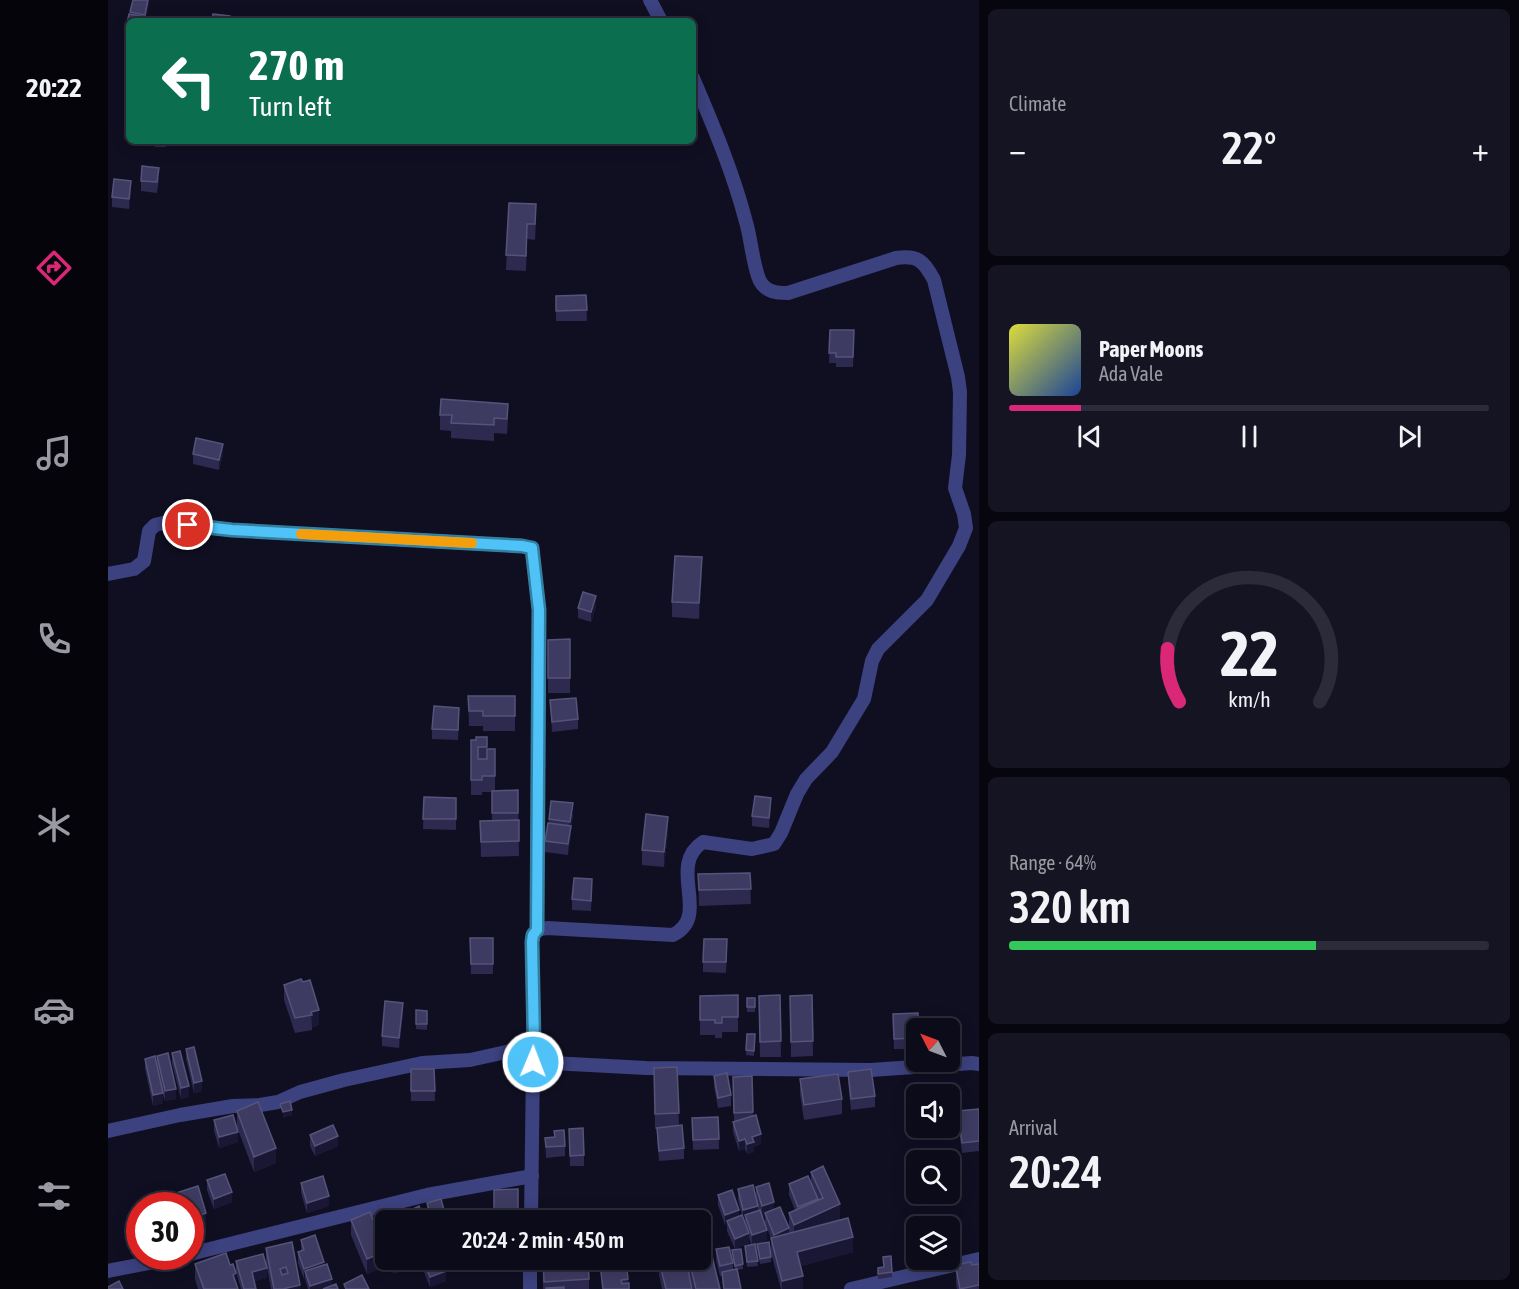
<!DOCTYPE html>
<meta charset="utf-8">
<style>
:root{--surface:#0c0b1a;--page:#151423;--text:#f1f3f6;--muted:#9a9ba2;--line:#2c2b39;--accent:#db2777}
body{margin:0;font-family:"Asap Condensed",sans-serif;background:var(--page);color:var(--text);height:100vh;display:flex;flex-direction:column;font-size:22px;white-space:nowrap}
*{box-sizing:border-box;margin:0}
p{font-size:20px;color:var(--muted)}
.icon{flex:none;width:33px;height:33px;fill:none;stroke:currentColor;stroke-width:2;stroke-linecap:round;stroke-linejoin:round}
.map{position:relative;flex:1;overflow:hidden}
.drawer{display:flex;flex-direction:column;gap:9px;padding:9px;background:#07060e;width:540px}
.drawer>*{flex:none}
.hud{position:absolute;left:18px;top:18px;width:570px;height:126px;border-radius:9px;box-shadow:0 3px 15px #0003,0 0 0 2px var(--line);background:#0b6e4f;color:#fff;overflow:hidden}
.needle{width:39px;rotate:312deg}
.fabs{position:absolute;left:798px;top:1018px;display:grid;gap:12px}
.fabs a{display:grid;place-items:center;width:54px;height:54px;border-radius:9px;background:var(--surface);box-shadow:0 3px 15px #0003,0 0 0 2px var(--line);font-size:30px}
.speed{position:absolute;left:18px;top:1192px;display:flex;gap:12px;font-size:30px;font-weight:700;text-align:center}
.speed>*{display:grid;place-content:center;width:78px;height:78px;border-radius:50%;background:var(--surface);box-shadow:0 3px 15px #0003,0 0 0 2px var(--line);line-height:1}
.speed .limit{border:9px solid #d22;background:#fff;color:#111}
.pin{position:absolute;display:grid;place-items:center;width:51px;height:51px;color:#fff;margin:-26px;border:3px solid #fff;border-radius:50%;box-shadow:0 2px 6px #0007}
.me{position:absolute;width:66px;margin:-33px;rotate:1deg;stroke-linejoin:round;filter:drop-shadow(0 0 4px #0008)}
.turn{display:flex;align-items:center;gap:21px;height:126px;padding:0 24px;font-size:27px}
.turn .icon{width:78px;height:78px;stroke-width:2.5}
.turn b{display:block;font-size:42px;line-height:51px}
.big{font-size:45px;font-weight:600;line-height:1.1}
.drawer .widget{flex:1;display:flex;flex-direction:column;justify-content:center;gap:9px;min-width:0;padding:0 21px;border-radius:9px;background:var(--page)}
.drawer .dial{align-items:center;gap:0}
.dial svg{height:156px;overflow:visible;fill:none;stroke:var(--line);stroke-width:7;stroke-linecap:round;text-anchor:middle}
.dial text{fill:var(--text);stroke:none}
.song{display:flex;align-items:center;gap:18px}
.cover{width:72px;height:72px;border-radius:9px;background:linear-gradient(135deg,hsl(60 70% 55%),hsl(220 70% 35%))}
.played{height:6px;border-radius:3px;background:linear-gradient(90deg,var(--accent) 15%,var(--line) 15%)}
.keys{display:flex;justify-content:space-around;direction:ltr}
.heat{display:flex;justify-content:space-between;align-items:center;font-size:33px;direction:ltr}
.charge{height:9px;border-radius:4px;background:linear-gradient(90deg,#34c759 64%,var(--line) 0)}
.trip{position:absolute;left:267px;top:1210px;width:336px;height:60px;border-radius:9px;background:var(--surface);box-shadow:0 3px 15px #0003,0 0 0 2px var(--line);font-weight:600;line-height:60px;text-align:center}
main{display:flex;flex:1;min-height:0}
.tabs{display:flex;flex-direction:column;width:108px;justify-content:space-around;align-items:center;background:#05040a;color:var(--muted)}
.tabs .icon{width:42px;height:42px}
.tabs .on{color:var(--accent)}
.tabs b{font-size:27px;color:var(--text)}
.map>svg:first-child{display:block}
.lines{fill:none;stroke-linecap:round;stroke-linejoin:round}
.street{stroke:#3c417f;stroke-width:14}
.wall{fill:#2d294f}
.shaded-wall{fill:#1a1735}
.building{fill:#3e3b62;stroke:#56537a;stroke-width:1.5;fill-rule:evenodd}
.route-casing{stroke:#337fa1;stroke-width:15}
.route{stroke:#4fc3f7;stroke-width:10}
.slow{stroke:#f59e0b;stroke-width:10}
</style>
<main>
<nav class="tabs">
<b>20:22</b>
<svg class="icon on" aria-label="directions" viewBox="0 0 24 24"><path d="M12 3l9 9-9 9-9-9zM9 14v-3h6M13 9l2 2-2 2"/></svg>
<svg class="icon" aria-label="music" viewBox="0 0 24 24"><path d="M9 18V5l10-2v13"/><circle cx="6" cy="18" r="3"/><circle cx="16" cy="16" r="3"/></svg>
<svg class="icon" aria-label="phone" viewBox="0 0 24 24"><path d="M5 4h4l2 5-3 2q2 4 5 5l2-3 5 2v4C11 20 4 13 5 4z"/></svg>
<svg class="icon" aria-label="climate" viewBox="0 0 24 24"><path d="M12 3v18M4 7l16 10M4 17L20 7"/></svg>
<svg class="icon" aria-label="car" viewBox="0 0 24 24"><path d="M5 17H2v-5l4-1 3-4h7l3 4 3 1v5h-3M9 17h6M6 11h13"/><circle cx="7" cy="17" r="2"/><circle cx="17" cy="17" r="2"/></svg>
<svg class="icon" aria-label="filters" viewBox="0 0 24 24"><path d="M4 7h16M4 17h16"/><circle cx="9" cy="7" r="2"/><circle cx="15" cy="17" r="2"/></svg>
</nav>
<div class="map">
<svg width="871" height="1289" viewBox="0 0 871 1289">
<rect width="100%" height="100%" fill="#100f22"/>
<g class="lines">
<!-- street -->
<g class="street">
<polyline points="542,0 553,21"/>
<polyline points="0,574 26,569 36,561 41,531 47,525 59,522 124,530 414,546 424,548 431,610 429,930 425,935 424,942 426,1043 423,1056 425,1062 423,1221"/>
<path d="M429 930 439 928 565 935C604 916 558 866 595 842L644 849 666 844 673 833 689 794 698 779 724 752 756 699 764 661 770 649 819 600 851 546 858 528 856 514 847 488 851 455 852 392 850 377 826 280C816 261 810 255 788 258L680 293C668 293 658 292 652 281 645 267 643 238 638 222 625 172 605 125 585 78"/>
<polyline points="425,1062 538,1068 763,1070 864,1063 871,1064"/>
<polyline points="0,1131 72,1115 125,1106 152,1105 170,1102 192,1092 236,1080 314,1063 362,1060 412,1049 419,1051 423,1056"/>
<polyline points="82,1254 319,1195 424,1176"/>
<polyline points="0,1271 71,1257"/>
<polyline points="422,1289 422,1260"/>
<polyline points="743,1289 871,1259"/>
</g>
</g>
<!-- wall -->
<g class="wall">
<polygon points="41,0 38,21 21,21 21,43 17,42 17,32 22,12"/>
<polygon points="46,141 58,141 58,147 47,147"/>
<polygon points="51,178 49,193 33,191 33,181"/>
<polygon points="23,191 21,209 4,207 4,197"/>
<polygon points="401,203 428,220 427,240 419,239 418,271 398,270"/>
<polygon points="478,295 479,321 448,321 448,296"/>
<polygon points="722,330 746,330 745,367 728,367 728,363 721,363"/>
<polygon points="332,415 400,419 399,434 386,433 386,441 343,438 343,431 332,430"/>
<polygon points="85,454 115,454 111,470 85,464"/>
<polygon points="594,572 591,619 564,617 564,602"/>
<polygon points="488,606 483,622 470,618 470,608"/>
<polygon points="462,639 462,693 440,693 440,640"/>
<polygon points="360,696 407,696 407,731 375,731 375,726 361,726"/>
<polygon points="442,700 470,719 470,729 444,732"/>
<polygon points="351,718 350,740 324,739 324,729"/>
<polygon points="379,737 379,759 387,749 387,791 410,790 411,856 373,857 372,821 384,821 384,792 374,792 374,795 363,795 363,740"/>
<polygon points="316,797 348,798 348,830 315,829"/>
<polygon points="663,808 661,828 644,826 644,816"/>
<polygon points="465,814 460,855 437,852 437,841 441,819"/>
<polygon points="560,832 556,867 534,865 534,850"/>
<polygon points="642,873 643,904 591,906 590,874"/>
<polygon points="484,889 483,911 464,910 464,899"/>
<polygon points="362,938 385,938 385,974 363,974"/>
<polygon points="619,950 618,973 595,972 595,962"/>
<polygon points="193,979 211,1025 204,1027 204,1030 187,1033 176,1000 176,985"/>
<polygon points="630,995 630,1032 614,1032 614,1038 607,1038 607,1035 592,1035 592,996"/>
<polygon points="672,995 673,1057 652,1057 651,996"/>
<polygon points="704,995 705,1056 683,1057 682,996"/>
<rect x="639" y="998" width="8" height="14"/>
<polygon points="308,1010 319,1011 319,1030 308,1029"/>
<polygon points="295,1013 291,1048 274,1046 274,1036"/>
<polygon points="785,1014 808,1029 808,1049 786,1049"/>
<polygon points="639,1034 647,1034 646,1056 638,1055"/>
<polygon points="78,1049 94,1091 86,1093 78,1059"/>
<polygon points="64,1053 81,1097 73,1099 64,1063"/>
<polygon points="49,1056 68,1099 57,1101 55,1095 55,1103 45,1106 37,1069 37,1059 49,1066"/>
<polygon points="569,1067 571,1126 576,1148 576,1159 551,1161 549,1138 549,1129 547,1129 546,1068"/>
<polygon points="303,1069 326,1069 327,1101 303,1101"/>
<polygon points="740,1072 767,1096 767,1107 743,1110 740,1082"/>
<polygon points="606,1076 623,1095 623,1106 610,1108 606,1086"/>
<polygon points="644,1076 645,1116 653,1144 646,1147 646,1152 639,1154 637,1149 631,1151 625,1132 625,1122 626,1121 625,1077"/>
<polygon points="692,1079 734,1099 734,1114 696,1120 692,1094"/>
<polygon points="871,1109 871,1151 854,1153 850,1122 850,1111"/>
<polygon points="129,1111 168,1163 146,1172 129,1127 130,1142 111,1148 106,1131 106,1120 129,1126"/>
<polygon points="610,1117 611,1149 585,1150 584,1118"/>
<polygon points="461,1129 476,1155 476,1166 462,1166"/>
<polygon points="202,1135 230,1146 207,1156 202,1146"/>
<polygon points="437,1138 457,1146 457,1156 438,1158"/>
<polygon points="703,1172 732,1220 745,1252 693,1266 695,1289 673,1289 663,1253 663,1238 657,1223 657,1216 654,1216 659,1240 647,1244 650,1266 639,1267 637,1246 643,1244 641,1238 641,1243 627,1249 619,1231 619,1224 617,1225 610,1205 610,1195 631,1216 634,1215 630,1200 630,1189 648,1195 648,1187 681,1228 681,1213 687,1210 681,1195 681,1184 703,1184"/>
<polygon points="99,1180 124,1202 106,1209 99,1190"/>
<polygon points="193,1183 221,1206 199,1213 193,1193"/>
<polygon points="90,1186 98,1213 98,1223 85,1228 82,1222 82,1206 63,1206 62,1195"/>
<polygon points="410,1189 410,1221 386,1221 386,1190"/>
<polygon points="319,1203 339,1221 321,1221 319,1214"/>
<polygon points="295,1214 317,1221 278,1221 278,1266 259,1274 243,1235 243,1220 270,1232 273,1229 273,1222 287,1218 295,1221"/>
<polygon points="193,1240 216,1265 224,1285 230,1289 200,1289 197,1279 196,1279 190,1263 190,1252 193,1251"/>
<polygon points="184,1242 192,1289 163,1289 159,1268 159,1278 146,1281 148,1289 133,1289 128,1272 128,1261 158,1263 158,1248"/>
<polygon points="649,1244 663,1257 663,1262 652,1264"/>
<polygon points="608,1249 625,1263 625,1270 627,1270 624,1250 635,1264 635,1269 629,1270 633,1289 615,1289 614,1276 612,1276 608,1260"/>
<polygon points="775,1257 784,1272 784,1277 770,1279 770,1268 776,1268"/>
<polygon points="280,1260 309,1260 309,1265 286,1274"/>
<polygon points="311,1260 334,1260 338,1281 322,1287"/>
<polygon points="551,1260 584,1289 554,1289 551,1275"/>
<polygon points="580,1260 592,1260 612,1289 585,1289 580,1268"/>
<polygon points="435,1261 481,1279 481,1289 435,1289"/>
<polygon points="87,1264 128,1285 130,1289 90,1289 87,1279"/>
<polygon points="492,1264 520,1279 521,1289 494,1289"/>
<polygon points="851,1264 864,1265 871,1264 871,1289 849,1289 848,1283 848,1268 851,1268"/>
</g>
<!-- shaded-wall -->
<g class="shaded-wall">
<polygon points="40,0 41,0 41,3 38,21 37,21 37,15"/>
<polygon points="23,181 23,191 21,209 21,199"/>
<polygon points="419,224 419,239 418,271 418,256"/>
<polygon points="115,444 115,454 111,470 111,460"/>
<polygon points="594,557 594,572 591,619 591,603"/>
<polygon points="488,596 488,606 483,622 483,612"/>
<polygon points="663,798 663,808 661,828 661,818"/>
<polygon points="465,803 463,836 460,855 462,822"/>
<polygon points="560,817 560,832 556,867 556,852"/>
<polygon points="295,1003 295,1013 291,1048 291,1038"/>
<polygon points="211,1010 211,1025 204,1027 203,1012"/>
<polygon points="94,1081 94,1091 86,1093 86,1083"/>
<polygon points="81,1086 81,1097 73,1099 73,1088"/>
<polygon points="68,1089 68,1099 57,1101 57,1091"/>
<polygon points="55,1093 55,1103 45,1106 45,1095"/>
<polygon points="184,1110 184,1115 175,1118 175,1112"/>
<polygon points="130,1132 130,1142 111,1148 111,1137"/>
<polygon points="653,1134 653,1144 646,1147 646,1152 639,1154 639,1144 644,1137"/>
<polygon points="230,1136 230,1146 207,1156 207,1146"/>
<polygon points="637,1139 637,1149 631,1151 631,1141"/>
<polygon points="168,1148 168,1163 146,1172 146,1157"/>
<polygon points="124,1192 124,1202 106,1209 106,1199"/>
<polygon points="221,1196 221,1206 199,1213 199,1203"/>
<polygon points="666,1202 666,1213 657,1213 657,1216 654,1217 654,1206"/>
<polygon points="732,1204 732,1220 686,1240 686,1225"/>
<polygon points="650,1206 650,1216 637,1215 637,1219 635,1220 635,1210"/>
<polygon points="631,1210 631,1220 619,1221 619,1224 617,1225 617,1215"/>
<polygon points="98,1213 98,1223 85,1228 85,1218"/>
<polygon points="681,1228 681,1238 666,1245 666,1235"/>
<polygon points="659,1230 659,1240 644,1246 644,1235"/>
<polygon points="641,1233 641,1243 627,1249 627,1239"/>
<polygon points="745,1237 745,1252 689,1267 689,1252"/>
<polygon points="278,1251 278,1266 259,1274 259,1259"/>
<polygon points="296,1260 309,1260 309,1265 286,1274 286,1264"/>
<polygon points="216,1262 216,1272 197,1271 197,1279 196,1279 196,1269"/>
<polygon points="159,1268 159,1278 144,1282 144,1272"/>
<polygon points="338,1271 338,1281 322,1287 322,1277"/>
<polygon points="128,1273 128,1289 125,1275"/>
<polygon points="695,1276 695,1289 674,1289 674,1281"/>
<polygon points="224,1279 224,1289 202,1289 202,1286"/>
<polygon points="192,1285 192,1289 175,1289"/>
</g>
<!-- building -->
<g class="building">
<polygon points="25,0 40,0 37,15 22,12"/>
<polygon points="21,14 38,17 37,21 21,21 21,33 17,32"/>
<polygon points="105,14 122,16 122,21 104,21"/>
<polygon points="34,166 51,168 49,182 33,181"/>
<polygon points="6,179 23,181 21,199 4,197"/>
<polygon points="401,203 428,204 427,224 419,224 418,256 398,255"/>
<polygon points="478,295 479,310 448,311 448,296"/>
<polygon points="722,330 746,330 745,357 728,357 728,353 721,353"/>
<polygon points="333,399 400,404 399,419 386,418 386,425 343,423 344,415 332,415"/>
<polygon points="88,438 115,444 111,460 85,454"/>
<polygon points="567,556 594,557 591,603 564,602"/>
<polygon points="475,592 488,596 483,612 470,608"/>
<polygon points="462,639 462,678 440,678 440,640"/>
<polygon points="360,696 407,696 407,716 375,716 375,711 361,711"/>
<polygon points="468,698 470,719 444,722 442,700"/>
<polygon points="326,706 351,708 350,730 324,729"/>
<polygon points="368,737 379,737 379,747 370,747 370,759 379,759 379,749 387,749 387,776 374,776 374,780 363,780 363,740 368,740"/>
<polygon points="410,790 410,813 384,813 384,791"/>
<polygon points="647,796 663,798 661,818 644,816"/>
<polygon points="316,797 348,798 348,819 315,819"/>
<polygon points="443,801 465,803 462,822 441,819"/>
<polygon points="538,814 560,817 556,852 534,850"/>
<polygon points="411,820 411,841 373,842 372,821"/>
<polygon points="440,823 463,826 460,844 437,841"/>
<polygon points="642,873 643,889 591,890 590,874"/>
<polygon points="466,878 484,879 483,901 464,899"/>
<polygon points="362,938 385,938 385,964 363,964"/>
<polygon points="596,939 619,939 618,962 595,962"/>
<polygon points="193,979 195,982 202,980 211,1010 203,1012 204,1015 187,1018 176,985"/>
<polygon points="630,995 630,1017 614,1017 614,1023 607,1023 607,1020 592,1020 592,996"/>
<polygon points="672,995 673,1041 652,1042 651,996"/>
<polygon points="704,995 705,1041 683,1042 682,996"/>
<rect x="639" y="998" width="8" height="9"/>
<polygon points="277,1001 295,1003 291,1038 274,1036"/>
<polygon points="308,1010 319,1011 319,1024 308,1024"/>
<polygon points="810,1013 810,1029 808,1029 808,1038 786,1039 785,1014"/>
<polygon points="639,1034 647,1034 646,1051 638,1050"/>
<polygon points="86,1047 94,1081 86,1083 78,1049"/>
<polygon points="72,1051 81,1086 73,1088 64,1053"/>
<polygon points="60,1053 68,1089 57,1091 49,1056"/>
<polygon points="47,1056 55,1093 45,1095 37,1059"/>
<polygon points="569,1067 571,1113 547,1114 546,1068"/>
<polygon points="303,1069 326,1069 327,1091 303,1091"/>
<polygon points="763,1069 767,1096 743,1099 740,1072"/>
<polygon points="619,1073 623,1095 610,1098 606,1076"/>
<polygon points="730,1074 734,1099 696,1105 692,1079"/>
<polygon points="644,1076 645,1112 626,1113 625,1077"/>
<polygon points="182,1101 184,1110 175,1112 172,1104"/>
<polygon points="150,1102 168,1148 146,1157 129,1111"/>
<polygon points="871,1109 871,1141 854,1143 850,1111"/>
<polygon points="125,1115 130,1132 111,1137 106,1120"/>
<polygon points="648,1115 653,1134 644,1137 646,1142 639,1144 637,1139 631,1141 625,1122"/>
<polygon points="610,1117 611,1139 585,1140 584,1118"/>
<polygon points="225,1125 230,1136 207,1146 202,1135"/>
<polygon points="574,1125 576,1148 551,1151 549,1128"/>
<polygon points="475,1128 476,1155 462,1156 461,1129"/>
<polygon points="456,1130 457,1146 438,1147 437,1138 447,1137 446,1131"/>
<polygon points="715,1166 732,1204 686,1225 681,1213 715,1198 703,1172"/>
<polygon points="117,1174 124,1192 106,1199 99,1180"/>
<polygon points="215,1176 221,1196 199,1203 193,1183"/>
<polygon points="700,1176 710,1199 690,1207 681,1184"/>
<polygon points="661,1183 666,1202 654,1206 648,1187"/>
<polygon points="645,1185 650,1206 635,1210 630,1189"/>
<polygon points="90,1186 98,1213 85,1218 82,1211 82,1206 66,1206 62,1195"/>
<polygon points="410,1189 410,1218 386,1219 386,1190"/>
<polygon points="624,1190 631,1210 617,1215 610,1195"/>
<polygon points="333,1199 339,1221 324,1221 319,1203"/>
<polygon points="311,1206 317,1221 298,1221 295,1214"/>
<polygon points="672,1207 681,1228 666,1235 657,1213"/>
<polygon points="652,1210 659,1230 644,1235 637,1215"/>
<polygon points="262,1212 278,1251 259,1259 243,1220"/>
<polygon points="634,1215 641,1233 627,1239 619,1221"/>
<polygon points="285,1216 287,1218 293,1216 295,1221 278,1221 278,1246 270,1230 276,1228 273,1222"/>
<polygon points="740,1218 745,1237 689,1252 695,1276 674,1281 663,1238"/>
<polygon points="207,1235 216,1262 196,1269 190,1252 196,1250 193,1240"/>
<path d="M184 1242 192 1285 175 1289H166L158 1248ZM178 1267 180 1273 174 1275 172 1269Z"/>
<polygon points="661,1242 663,1257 652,1259 649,1244"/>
<polygon points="647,1244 650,1261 639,1262 637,1246"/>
<polygon points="621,1247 625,1263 612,1266 608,1249"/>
<polygon points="602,1248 612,1289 588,1289 581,1260 592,1260 592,1250"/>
<polygon points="633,1249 635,1264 627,1266 624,1250"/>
<polygon points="118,1253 122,1265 125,1264 128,1273 125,1275 130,1289 96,1289 87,1264"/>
<polygon points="155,1254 159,1268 144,1272 148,1289 136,1289 128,1261"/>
<polygon points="783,1256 784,1272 770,1274 770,1268 776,1267 775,1257"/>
<polygon points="284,1260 296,1260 286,1264"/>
<polygon points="315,1260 334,1260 338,1271 322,1277"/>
<polygon points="445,1260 480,1260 481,1279 436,1282 435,1261"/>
<polygon points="551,1260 578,1260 584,1289 558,1289"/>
<polygon points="518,1261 520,1279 513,1280 514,1284 521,1283 521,1289 495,1289 492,1264"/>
<polygon points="863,1262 864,1265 871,1264 871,1285 852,1289 848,1268 852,1268 851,1264"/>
<polygon points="219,1264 224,1279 202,1286 197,1271"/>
<polygon points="629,1269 633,1289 616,1289 614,1272"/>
<polygon points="254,1275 261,1289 238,1289 236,1284"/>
<polygon points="11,1281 15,1289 0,1289 0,1287"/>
<polygon points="228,1284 230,1289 215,1289"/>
<polygon points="456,1287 456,1289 438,1289 438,1288"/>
</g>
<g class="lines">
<defs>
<polyline id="route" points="80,525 124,530 414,546 424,548 431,610 429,930 425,935 424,942 426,1043 423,1056 425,1062"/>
</defs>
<!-- route casing -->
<use href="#route" class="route-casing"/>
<!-- route -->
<use href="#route" class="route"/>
<!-- slow -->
<polyline class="slow" points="193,534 364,543"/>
</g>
</svg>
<div class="fabs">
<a><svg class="needle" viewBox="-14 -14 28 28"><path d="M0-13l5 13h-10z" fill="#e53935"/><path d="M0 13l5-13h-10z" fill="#9a9ba2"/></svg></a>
<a><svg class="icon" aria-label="sound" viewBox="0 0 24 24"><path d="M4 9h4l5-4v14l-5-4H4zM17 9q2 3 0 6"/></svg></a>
<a><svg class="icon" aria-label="search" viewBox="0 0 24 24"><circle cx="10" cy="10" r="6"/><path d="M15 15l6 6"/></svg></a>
<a><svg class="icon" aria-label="layers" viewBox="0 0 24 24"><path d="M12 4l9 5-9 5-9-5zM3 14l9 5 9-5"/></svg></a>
</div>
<div class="speed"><div class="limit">30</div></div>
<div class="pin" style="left:80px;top:525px;background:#d93025"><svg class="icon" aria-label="arrive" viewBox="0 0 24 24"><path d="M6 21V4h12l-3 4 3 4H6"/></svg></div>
<svg class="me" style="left:425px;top:1062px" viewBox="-20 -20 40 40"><circle r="17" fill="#4fc3f7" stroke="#fff" stroke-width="3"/><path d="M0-11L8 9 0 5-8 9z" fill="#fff"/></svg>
<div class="trip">20:24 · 2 min · 450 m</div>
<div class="hud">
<div class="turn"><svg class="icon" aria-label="left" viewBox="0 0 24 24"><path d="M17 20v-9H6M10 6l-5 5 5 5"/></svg><div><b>270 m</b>Turn left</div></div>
</div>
</div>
<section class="drawer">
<div class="widget"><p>Climate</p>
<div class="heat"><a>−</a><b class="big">22°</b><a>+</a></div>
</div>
<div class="widget">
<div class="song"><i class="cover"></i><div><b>Paper Moons</b><p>Ada Vale</p></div></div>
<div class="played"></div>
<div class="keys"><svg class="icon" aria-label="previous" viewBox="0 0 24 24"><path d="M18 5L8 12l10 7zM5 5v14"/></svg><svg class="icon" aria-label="pause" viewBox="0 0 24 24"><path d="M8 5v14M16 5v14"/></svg><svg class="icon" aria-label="next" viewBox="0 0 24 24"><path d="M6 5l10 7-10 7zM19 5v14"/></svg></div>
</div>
<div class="widget dial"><svg viewBox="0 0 100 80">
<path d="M14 69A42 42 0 1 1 86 69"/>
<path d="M14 69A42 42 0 0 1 8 42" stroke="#db2777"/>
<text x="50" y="56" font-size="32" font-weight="700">22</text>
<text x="50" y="72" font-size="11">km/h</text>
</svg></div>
<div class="widget"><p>Range · 64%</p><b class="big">320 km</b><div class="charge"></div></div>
<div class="widget"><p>Arrival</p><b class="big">20:24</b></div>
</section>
</main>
